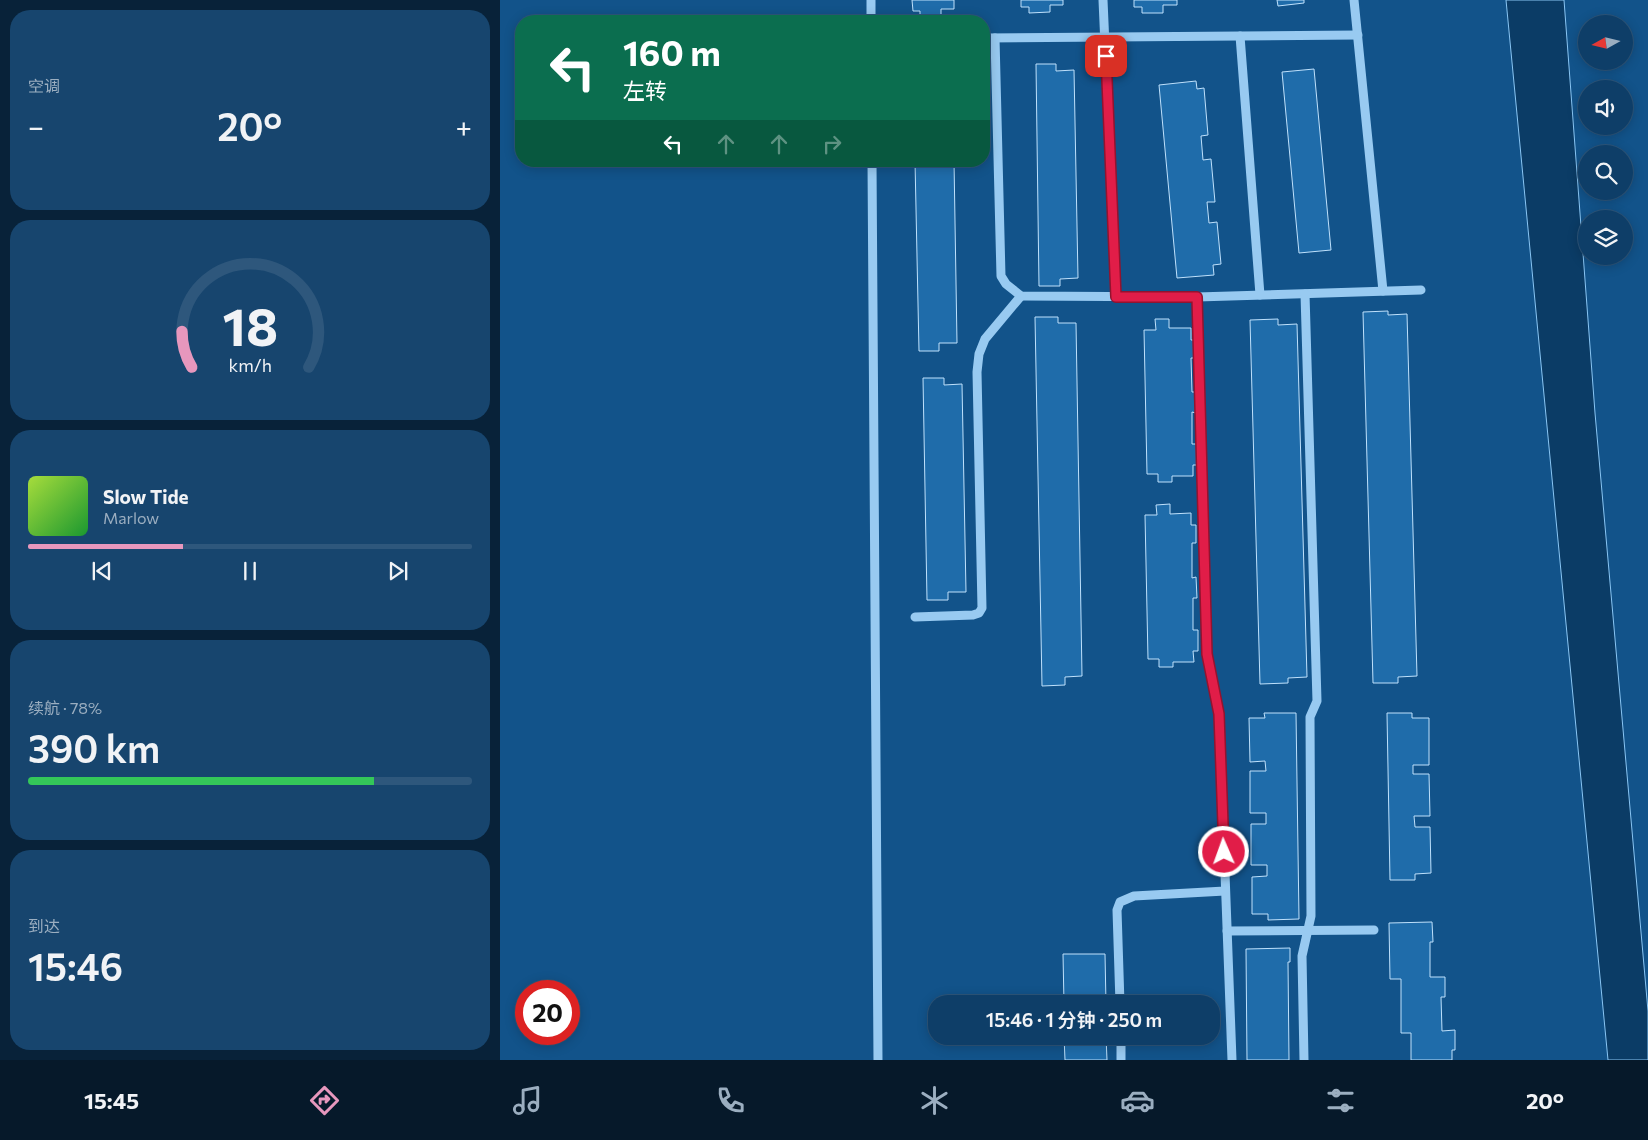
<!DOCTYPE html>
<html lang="zh">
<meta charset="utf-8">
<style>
:root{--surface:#0e3e68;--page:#17456e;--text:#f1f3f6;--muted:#9baec0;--line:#2e577c;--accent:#e797bd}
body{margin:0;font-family:Commissioner,"Noto Sans SC",sans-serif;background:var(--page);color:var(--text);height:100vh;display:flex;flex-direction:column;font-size:19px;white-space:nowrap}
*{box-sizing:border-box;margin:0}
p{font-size:16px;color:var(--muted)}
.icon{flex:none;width:28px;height:28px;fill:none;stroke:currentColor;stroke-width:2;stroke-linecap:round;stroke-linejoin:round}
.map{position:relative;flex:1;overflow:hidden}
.drawer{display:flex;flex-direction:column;gap:10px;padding:10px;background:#082239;width:500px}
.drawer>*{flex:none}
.hud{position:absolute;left:15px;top:15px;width:475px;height:152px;border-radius:20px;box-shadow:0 2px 12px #0003,0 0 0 1px var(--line);background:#0b6e4f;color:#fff;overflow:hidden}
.needle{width:32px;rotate:262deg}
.buttons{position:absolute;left:1078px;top:15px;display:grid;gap:10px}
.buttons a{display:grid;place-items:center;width:55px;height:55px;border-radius:50%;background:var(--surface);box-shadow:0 2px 12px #0003,0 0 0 1px var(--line);font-size:25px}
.speed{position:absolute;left:15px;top:980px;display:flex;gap:10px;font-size:25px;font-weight:700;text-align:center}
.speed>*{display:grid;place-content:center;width:65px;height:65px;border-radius:50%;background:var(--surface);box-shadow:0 2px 12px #0003,0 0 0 1px var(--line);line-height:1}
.speed .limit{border:8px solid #d22;background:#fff;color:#111}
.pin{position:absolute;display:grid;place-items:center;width:42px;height:42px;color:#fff;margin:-21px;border-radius:10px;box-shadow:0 2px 8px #0006}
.me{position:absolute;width:55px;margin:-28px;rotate:358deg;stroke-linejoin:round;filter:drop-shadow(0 0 4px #0008)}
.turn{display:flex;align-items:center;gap:18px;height:105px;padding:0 25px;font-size:22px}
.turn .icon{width:65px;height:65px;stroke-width:2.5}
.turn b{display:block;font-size:35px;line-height:42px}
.lanes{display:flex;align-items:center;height:48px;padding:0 25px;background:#0003;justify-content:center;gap:25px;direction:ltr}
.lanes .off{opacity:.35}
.big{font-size:38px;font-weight:600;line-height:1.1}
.drawer .widget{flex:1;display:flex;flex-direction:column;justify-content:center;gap:8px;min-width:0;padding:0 18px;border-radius:20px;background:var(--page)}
.drawer .dial{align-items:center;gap:0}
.dial svg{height:130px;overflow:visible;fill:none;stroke:var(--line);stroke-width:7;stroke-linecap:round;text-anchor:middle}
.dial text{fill:var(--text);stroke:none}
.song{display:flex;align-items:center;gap:15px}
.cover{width:60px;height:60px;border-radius:8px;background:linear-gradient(135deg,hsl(80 70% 55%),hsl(130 70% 35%))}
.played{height:5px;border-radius:2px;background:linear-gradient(90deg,var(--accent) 35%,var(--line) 35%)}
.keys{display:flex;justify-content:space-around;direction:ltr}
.heat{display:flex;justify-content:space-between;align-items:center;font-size:28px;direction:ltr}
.charge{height:8px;border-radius:4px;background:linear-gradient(90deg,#34c759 78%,var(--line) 0)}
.trip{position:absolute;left:428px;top:995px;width:292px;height:50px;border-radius:20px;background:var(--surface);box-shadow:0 2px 12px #0003,0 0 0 1px var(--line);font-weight:600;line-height:50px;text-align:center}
.menu{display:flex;height:80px;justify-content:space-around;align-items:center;background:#06192a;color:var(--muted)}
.menu .icon{width:35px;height:35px}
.menu .selected{color:var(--accent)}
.menu b{font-size:22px;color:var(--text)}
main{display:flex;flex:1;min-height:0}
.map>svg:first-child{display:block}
.water{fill:#0b3c66;stroke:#8ac6f4}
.building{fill:#1f6caa;stroke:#bfe1fc}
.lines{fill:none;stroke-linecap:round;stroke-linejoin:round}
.minor{stroke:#98caf1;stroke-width:9}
.route-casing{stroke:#92132f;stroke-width:12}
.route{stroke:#e11d48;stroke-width:9}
</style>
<main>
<section class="drawer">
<div class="widget"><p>空调</p>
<div class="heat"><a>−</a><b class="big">20°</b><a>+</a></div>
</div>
<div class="widget dial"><svg viewBox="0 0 100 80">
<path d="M14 69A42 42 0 1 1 86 69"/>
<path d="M14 69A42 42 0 0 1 8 47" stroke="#e797bd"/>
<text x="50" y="56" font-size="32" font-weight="700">18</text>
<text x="50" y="72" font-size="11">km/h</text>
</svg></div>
<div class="widget">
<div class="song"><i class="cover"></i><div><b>Slow Tide</b><p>Marlow</p></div></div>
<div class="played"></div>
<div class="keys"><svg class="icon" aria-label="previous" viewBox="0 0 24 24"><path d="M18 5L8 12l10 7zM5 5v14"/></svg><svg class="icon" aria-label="pause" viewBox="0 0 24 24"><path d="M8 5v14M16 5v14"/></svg><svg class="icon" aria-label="next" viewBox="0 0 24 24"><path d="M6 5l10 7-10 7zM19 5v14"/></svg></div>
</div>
<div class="widget"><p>续航 · 78%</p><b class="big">390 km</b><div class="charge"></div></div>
<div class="widget"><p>到达</p><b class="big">15:46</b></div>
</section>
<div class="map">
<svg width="1148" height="1060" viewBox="0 0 1148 1060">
<rect width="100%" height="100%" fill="#12538a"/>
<!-- water -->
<polygon class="water" points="1006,0 1064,0 1095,413 1148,1011 1148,1060 1108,1060"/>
<!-- building -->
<g class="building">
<polygon points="412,0 454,0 454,9 441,9 441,16 420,17 420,11 413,11"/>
<polygon points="521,0 563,0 563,5 550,5 550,12 529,13 529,7 521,7"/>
<polygon points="634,0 677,0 677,5 663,5 663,13 642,13 642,7 634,7"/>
<polygon points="777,0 804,0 804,3 778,6"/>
<polygon points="536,64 556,64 556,71 574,70 578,278 560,279 560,286 539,286"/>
<polygon points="814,69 831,250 799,253 782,72"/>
<polygon points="696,81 697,89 704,88 708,135 701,136 703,160 711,159 715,202 707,202 709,223 717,222 721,264 713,265 714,275 677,278 659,85"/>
<polygon points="415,161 454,161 457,343 439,343 439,351 419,351"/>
<polygon points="888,311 888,315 907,314 917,676 898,677 898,683 873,683 863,312"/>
<polygon points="535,317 558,317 558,323 576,323 582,676 565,677 565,685 542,686"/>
<polygon points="655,319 669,319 669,328 691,328 691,340 695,340 695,358 691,358 692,392 695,392 696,413 692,412 692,444 697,444 697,465 693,465 693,476 672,476 672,482 658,482 658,474 647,474 644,330 656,330"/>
<polygon points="778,319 778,325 797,324 807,677 788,678 788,683 760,684 750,320"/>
<polygon points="423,378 444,378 444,385 462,384 466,592 448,592 448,600 427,600"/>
<polygon points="670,504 670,514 691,513 691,525 696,525 696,543 692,543 692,578 696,577 697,598 693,598 693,630 698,630 698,651 693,651 694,662 673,662 673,667 659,667 659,659 648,659 645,515 657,515 656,505"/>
<polygon points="764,713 796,713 799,919 768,920 768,914 752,914 752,877 767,876 767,865 751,865 751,824 766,824 766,813 750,813 750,771 766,771 765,761 750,762 749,718 765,718"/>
<polygon points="887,713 912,713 912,718 929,718 929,765 913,765 913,774 929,774 930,816 914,816 915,827 930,827 931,873 915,874 915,880 890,880"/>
<polygon points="932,922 933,942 930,942 930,977 945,977 945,997 941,997 942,1031 955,1030 955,1050 952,1050 952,1060 911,1060 911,1033 901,1033 901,979 890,979 889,923"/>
<polygon points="790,948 790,962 788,962 789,1060 747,1060 746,949"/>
<polygon points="563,954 605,954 606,1004 564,1004"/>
<polygon points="564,1036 606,1036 607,1060 565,1060"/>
</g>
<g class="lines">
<!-- minor -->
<g class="minor">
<polyline points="371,0 371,21"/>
<polyline points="603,0 616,297"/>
<polyline points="854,0 883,291"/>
<polyline points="740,36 760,295"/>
<polyline points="484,38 858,35"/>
<polyline points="495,38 501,276 506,284 521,296 697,297 921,290"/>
<polyline points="372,161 378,1060"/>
<polyline points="697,297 707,654 719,713 732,1060"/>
<polyline points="415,617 473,615 479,613 482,608 477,372 479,354 485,339 521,296"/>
<polyline points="727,931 874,930"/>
<polyline points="620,1004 617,910 620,902 634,896 725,891"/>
<polyline points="621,1036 621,1060"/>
<polyline points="804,1060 802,956 811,916 810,717 817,701 805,294"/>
</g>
</g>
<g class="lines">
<defs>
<polyline id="route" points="606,56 616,297 697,297 707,654 719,714 724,852"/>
</defs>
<!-- route casing -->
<use href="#route" class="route-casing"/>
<!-- route -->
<use href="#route" class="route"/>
</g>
</svg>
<div class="buttons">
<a><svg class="needle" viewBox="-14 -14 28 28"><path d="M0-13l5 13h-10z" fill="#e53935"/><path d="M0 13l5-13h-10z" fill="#9baec0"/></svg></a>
<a><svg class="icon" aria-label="sound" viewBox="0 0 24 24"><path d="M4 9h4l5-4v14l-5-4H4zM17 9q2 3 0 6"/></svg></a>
<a><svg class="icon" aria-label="search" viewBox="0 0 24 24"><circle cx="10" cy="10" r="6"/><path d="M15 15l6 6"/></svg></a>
<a><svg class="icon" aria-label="layers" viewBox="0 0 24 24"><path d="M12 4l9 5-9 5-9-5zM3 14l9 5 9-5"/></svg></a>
</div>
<div class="speed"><div class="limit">20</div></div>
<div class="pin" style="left:606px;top:56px;background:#d93025"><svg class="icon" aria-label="arrive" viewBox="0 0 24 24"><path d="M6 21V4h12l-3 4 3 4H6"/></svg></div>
<svg class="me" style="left:724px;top:852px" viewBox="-20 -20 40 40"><circle r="17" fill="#e11d48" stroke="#fff" stroke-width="3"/><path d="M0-11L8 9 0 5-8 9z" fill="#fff"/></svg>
<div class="trip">15:46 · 1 分钟 · 250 m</div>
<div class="hud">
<div class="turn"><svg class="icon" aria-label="left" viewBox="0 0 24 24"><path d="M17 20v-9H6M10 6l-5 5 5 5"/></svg><div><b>160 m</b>左转</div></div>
<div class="lanes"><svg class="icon" aria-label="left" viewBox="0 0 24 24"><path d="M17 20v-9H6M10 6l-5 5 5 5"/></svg><svg class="icon off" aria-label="ahead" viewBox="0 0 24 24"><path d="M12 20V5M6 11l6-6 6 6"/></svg><svg class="icon off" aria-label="ahead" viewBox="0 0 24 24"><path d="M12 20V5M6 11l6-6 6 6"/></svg><svg class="icon off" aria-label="right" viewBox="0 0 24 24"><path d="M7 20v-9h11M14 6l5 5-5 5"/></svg></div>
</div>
</div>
</main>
<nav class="menu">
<b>15:45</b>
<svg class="icon selected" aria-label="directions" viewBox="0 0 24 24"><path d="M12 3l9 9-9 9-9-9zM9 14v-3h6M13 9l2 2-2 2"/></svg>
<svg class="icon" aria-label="music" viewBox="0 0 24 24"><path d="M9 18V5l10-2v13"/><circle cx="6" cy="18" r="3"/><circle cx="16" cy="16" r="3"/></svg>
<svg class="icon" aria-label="phone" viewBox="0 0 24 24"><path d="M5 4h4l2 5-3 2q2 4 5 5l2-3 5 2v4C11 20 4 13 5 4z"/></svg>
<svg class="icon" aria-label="climate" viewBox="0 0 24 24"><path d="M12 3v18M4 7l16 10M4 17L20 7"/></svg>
<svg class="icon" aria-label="car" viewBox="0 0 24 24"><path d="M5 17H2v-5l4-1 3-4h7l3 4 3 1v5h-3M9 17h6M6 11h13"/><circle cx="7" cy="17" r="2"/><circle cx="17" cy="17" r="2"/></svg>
<svg class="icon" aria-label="filters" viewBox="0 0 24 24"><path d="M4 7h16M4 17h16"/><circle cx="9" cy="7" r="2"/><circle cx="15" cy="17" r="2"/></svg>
<b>20°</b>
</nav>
